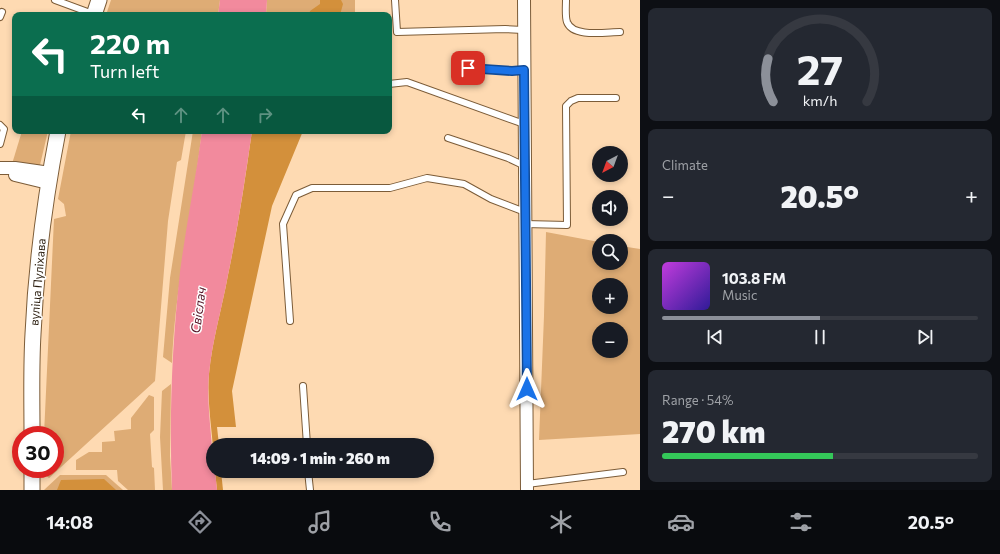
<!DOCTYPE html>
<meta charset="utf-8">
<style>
:root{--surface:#171b24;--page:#242831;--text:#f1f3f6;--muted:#9ea1a6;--line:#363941;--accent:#8c9099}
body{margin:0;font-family:Commissioner,sans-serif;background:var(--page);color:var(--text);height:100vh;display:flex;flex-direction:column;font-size:15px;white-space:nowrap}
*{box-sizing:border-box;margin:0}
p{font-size:13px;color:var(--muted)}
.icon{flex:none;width:22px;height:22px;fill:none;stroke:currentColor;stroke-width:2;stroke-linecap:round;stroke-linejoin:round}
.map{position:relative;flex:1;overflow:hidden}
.drawer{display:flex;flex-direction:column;gap:8px;padding:8px;background:#0d0f14;width:360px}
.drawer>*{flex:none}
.banner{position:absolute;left:12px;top:12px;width:380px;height:122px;border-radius:8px;box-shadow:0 2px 6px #0003;background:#0b6e4f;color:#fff;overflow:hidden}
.needle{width:26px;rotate:221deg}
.tools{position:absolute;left:592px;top:146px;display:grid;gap:8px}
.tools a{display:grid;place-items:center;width:36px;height:36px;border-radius:50%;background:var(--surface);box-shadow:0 2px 6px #0003;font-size:20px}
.speed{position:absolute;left:12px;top:426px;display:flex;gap:8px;font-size:20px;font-weight:700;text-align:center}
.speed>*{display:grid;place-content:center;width:52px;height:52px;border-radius:50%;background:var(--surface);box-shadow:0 2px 6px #0003;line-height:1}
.speed .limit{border:6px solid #d22;background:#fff;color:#111}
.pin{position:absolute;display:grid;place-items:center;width:34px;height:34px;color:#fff;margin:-17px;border-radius:8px;box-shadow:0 2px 6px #0006}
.me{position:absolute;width:44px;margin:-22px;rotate:0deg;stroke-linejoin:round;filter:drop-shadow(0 0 3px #0008)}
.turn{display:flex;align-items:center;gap:14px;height:84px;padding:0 12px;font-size:18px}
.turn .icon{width:52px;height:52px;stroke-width:2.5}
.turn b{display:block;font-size:28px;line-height:34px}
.lanes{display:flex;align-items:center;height:38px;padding:0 12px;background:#0003;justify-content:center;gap:20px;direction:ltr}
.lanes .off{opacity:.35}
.big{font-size:30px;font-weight:800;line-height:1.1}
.drawer .card{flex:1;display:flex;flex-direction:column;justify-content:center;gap:6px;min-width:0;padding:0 14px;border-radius:8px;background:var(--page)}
.drawer .dial{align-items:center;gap:0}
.dial svg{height:104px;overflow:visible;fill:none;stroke:var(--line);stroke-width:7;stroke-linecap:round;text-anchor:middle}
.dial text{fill:var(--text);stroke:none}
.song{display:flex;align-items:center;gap:12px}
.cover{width:48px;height:48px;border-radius:6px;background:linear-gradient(135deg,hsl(290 70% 55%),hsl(250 70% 35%))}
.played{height:4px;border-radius:2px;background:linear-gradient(90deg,var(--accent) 50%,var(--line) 50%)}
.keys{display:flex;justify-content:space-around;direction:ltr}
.heat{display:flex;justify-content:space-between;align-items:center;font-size:22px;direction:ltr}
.charge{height:6px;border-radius:3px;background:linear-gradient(90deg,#34c759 54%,var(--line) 0)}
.trip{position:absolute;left:206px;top:438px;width:228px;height:40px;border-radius:20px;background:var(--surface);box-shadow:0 2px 6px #0003;font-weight:800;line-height:40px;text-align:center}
.tabs{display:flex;height:64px;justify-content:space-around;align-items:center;background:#090b0e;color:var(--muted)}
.tabs .icon{width:28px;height:28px}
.tabs .selected{color:var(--accent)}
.tabs b{font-size:18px;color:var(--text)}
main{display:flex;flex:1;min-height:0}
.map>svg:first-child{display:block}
.green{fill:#deac75;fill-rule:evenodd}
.forest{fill:#d3903b}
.water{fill:#f28a9d}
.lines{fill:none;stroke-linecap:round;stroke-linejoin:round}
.service-casing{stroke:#7c5c38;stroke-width:8}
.minor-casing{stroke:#7c5c38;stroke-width:14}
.tertiary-casing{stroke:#7c5c38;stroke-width:17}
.service{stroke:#fff;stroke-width:6}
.minor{stroke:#fff;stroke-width:12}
.tertiary{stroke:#fff;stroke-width:15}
.route-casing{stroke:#114b97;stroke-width:10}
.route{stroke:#1a73e8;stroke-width:7}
.labels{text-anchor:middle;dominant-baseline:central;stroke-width:3;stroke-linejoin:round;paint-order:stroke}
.street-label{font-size:12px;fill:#2a1d0e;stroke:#fff}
.water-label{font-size:13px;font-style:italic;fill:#511123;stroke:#fff}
</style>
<main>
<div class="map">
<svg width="640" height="490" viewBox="0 0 640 490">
<rect width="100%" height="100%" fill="#fedab2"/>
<!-- green -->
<g class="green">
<polygon points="111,0 220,0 218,15 106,15"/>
<polygon points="267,0 355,0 355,15 266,15"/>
<polygon points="22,131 48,131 40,165 38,167 12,164"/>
<polygon points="71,131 186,131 181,160 177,162 168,221 155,381 49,478 43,473 43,469 55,469 55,435 44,435 54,219 66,216 64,204 58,199"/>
<path d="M193 131H202C193 209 175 285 172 363L163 357 170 278Z"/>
<path d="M546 232 599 242V263H621V246L640 249V434L539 440 544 316ZM599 285H621V307H599ZM599 329H621V351H599Z"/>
<polygon points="171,384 170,456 172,490 163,490 160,437 162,391"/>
<polygon points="149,395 154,397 154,430 150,434 152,467 154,468 155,490 128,490 118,481 117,470 76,470 76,460 89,452 102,452 102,442 115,441 114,431 131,429 131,418"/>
<polygon points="60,475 106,475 123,490 44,490"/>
</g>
<!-- forest -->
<g class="forest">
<polygon points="320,0 341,0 343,4 340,15 309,15 310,11 320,4"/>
<path d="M252 131H303L272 206 232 391 236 427H217L219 445H213V447C211 423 207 398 209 374 212 341 222 308 228 275 238 227 245 180 252 131Z"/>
<polygon points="215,471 221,471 223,490 217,490"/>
<polygon points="104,479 116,490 57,490 61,480"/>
</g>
<!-- water -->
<g class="water">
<polygon points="220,0 267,0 266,15 218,15"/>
<path d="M202 131H252C245 179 238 227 228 275 222 308 212 341 209 374 206 406 213 439 213 471H215L217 490H172C169 417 172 344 180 272 186 225 196 178 202 131Z"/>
</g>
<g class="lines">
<defs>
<g id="service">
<polyline points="55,0 93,14"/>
<polyline points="395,0 397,32 505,29 523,30"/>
<path d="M566 0C566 7 565 16 567 22 573 38 606 32 620 32"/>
<polyline points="0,17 2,12"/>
<polyline points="468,68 512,71 524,70"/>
<polyline points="389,84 407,82 524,124"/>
<polyline points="0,125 4,129 0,144"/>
<polyline points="448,138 508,158 525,166"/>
<polyline points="525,224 567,225 566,106 571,101 578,98 616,98"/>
<polyline points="290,321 283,224 296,195 312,188 390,188 427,178 464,184 491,199 525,212"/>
<polyline points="303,386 307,445"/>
<polyline points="308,471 310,490"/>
<polyline points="527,484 623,472"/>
</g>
<g id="minor">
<polyline points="524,0 527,490"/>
<polyline points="0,168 15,168 50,173"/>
<polyline points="15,175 48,183"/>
</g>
<g id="tertiary">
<polyline points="94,15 99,0"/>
<path d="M32 435C32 401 31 368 33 334 36 266 45 198 58 131"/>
<polyline points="32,490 32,469"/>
</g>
</defs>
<!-- service casing -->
<use href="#service" class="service-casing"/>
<!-- minor casing -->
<use href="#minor" class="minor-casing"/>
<!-- tertiary casing -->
<use href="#tertiary" class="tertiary-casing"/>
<!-- service -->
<use href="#service" class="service"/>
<!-- minor -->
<use href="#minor" class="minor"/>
<!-- tertiary -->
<use href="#tertiary" class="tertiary"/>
</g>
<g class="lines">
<defs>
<polyline id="route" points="468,68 512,71 524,70 527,389"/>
</defs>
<!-- route casing -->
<use href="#route" class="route-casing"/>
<!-- route -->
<use href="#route" class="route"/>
</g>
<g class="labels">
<!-- street labels -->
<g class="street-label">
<text transform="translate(37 282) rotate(-85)">вуліца Пуліхава</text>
</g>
<!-- water labels -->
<g class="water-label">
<text transform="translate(198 310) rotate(-82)">Свіслач</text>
</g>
</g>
</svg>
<div class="tools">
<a><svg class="needle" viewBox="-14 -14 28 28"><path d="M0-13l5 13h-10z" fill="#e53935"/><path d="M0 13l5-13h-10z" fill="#9ea1a6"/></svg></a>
<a><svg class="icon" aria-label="sound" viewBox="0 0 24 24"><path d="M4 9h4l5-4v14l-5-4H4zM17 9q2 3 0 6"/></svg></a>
<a><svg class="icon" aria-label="search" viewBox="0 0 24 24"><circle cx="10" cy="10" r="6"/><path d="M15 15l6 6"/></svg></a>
<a>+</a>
<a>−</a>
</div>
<div class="speed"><div class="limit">30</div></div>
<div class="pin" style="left:468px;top:68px;background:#d93025"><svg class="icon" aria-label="arrive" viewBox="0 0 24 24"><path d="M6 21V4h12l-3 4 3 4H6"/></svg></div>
<svg class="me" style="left:527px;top:389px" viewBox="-20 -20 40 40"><path d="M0-17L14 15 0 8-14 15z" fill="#1a73e8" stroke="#fff" stroke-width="4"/></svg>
<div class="trip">14:09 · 1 min · 260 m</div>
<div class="banner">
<div class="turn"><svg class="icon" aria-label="left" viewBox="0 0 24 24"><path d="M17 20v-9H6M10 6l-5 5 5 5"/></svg><div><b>220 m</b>Turn left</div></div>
<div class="lanes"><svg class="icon" aria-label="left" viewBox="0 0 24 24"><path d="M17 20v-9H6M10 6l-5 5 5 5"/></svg><svg class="icon off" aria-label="ahead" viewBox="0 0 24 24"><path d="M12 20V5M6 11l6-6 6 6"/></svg><svg class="icon off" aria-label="ahead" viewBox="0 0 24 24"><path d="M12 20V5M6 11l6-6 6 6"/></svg><svg class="icon off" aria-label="right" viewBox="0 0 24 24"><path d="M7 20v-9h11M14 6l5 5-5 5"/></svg></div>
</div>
</div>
<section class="drawer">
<div class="card dial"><svg viewBox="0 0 100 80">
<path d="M14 69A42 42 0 1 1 86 69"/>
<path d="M14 69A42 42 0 0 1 10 36" stroke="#8c9099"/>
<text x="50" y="56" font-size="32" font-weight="700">27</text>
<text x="50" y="72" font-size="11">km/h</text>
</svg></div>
<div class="card"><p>Climate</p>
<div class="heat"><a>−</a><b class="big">20.5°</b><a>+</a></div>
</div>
<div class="card">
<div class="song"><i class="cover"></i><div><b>103.8 FM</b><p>Music</p></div></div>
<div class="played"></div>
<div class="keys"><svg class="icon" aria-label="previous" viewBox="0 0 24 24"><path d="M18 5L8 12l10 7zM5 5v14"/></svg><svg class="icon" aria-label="pause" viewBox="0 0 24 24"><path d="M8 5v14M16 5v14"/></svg><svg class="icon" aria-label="next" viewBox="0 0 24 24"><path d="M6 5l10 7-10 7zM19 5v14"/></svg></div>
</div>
<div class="card"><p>Range · 54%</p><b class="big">270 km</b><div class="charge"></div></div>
</section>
</main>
<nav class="tabs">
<b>14:08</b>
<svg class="icon selected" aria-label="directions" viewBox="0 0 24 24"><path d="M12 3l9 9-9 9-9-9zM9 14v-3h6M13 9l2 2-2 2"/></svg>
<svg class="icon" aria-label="music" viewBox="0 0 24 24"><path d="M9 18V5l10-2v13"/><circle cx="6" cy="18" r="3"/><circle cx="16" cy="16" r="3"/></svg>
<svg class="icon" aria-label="phone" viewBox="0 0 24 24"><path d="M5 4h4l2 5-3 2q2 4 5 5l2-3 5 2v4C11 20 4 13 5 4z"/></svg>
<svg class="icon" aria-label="climate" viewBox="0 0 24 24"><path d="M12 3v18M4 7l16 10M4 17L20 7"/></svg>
<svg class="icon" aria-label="car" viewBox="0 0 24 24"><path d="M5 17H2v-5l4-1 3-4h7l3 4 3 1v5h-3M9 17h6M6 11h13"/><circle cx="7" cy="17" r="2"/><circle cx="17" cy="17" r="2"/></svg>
<svg class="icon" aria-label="filters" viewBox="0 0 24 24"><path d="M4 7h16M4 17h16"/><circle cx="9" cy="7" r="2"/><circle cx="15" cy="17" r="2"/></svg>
<b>20.5°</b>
</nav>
